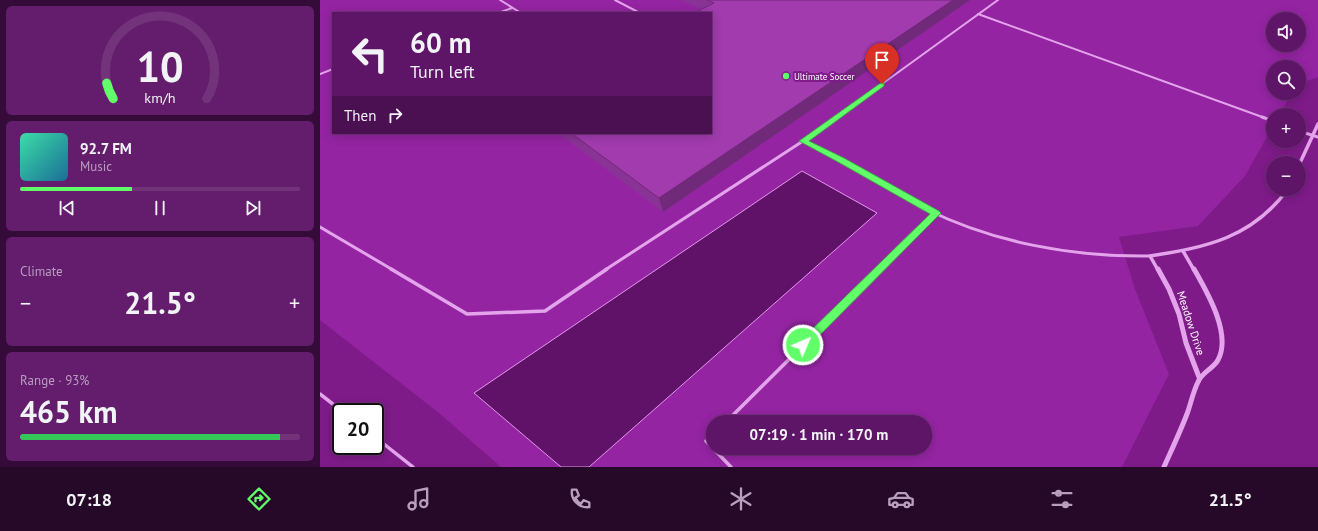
<!DOCTYPE html>
<meta charset="utf-8">
<style>
:root{--surface:#5e1467;--page:#641d6d;--text:#f1f3f6;--muted:#b99ec0;--line:#73337b;--accent:#61fe69}
body{margin:0;font-family:"PT Sans",sans-serif;background:var(--page);color:var(--text);height:100vh;display:flex;flex-direction:column;font-size:15px;white-space:nowrap}
*{box-sizing:border-box;margin:0}
p{font-size:13px;color:var(--muted)}
.icon{flex:none;width:22px;height:22px;fill:none;stroke:currentColor;stroke-width:2;stroke-linecap:round;stroke-linejoin:round}
.map{position:relative;flex:1;overflow:hidden}
.side{display:flex;flex-direction:column;gap:6px;padding:6px;background:#340b39;width:320px}
.side>*{flex:none}
.top-card{position:absolute;left:12px;top:12px;width:380px;height:122px;border-radius:0px;box-shadow:0 2px 10px #0003,0 0 0 1px var(--line);background:#5e1467;color:var(--text);overflow:hidden}
.buttons{position:absolute;left:946px;top:12px;display:grid;gap:8px}
.buttons a{display:grid;place-items:center;width:40px;height:40px;border-radius:50%;background:var(--surface);box-shadow:0 2px 10px #0003,0 0 0 1px var(--line);font-size:20px}
.speed{position:absolute;left:12px;top:403px;display:flex;gap:8px;font-size:20px;font-weight:700;text-align:center}
.speed>*{display:grid;place-content:center;width:52px;height:52px;border-radius:50%;background:var(--surface);box-shadow:0 2px 10px #0003,0 0 0 1px var(--line);line-height:1}
.speed .limit{border:2px solid #111;border-radius:6px;background:#fff;color:#111}
.pin{position:absolute;display:grid;place-items:center;width:34px;height:34px;color:#fff;margin:-41px -17px;border-radius:50% 50% 50% 0;rotate:-45deg;box-shadow:0 0 4px #0007}
.pin .icon{rotate:45deg}
.me{position:absolute;width:44px;margin:-22px;rotate:45deg;stroke-linejoin:round;filter:drop-shadow(0 0 3px #0008)}
.turn{display:flex;align-items:center;gap:14px;height:84px;padding:0 12px;font-size:18px}
.turn .icon{width:52px;height:52px;stroke-width:2.5}
.turn b{display:block;font-size:28px;line-height:34px}
.then{display:flex;align-items:center;height:38px;padding:0 12px;background:#0003;gap:8px;font-size:15px}
.big{font-size:30px;font-weight:700;line-height:1.1}
.side .widget{flex:1;display:flex;flex-direction:column;justify-content:center;gap:6px;min-width:0;padding:0 14px;border-radius:6px;background:var(--page)}
.side .dial{align-items:center;gap:0}
.dial svg{height:104px;overflow:visible;fill:none;stroke:var(--line);stroke-width:7;stroke-linecap:round;text-anchor:middle}
.dial text{fill:var(--text);stroke:none}
.song{display:flex;align-items:center;gap:12px}
.cover{width:48px;height:48px;border-radius:6px;background:linear-gradient(135deg,hsl(160 70% 55%),hsl(200 70% 35%))}
.played{height:4px;border-radius:2px;background:linear-gradient(90deg,var(--accent) 40%,var(--line) 40%)}
.keys{display:flex;justify-content:space-around;direction:ltr}
.heat{display:flex;justify-content:space-between;align-items:center;font-size:22px;direction:ltr}
.charge{height:6px;border-radius:3px;background:linear-gradient(90deg,#34c759 93%,var(--line) 0)}
.trip{position:absolute;left:386px;top:415px;width:226px;height:40px;border-radius:20px;background:var(--surface);box-shadow:0 2px 10px #0003,0 0 0 1px var(--line);font-weight:700;line-height:40px;text-align:center}
.tab-bar{display:flex;height:64px;justify-content:space-around;align-items:center;background:#260829;color:var(--muted)}
.tab-bar .icon{width:28px;height:28px}
.tab-bar .on{color:var(--accent)}
.tab-bar b{font-size:18px;color:var(--text)}
main{display:flex;flex:1;min-height:0}
.map>svg:first-child{display:block}
.green{fill:#9424a2;fill-rule:evenodd}
.water{fill:#5f1267;stroke:#e397ee}
.lines{fill:none;stroke-linecap:round;stroke-linejoin:round}
.service-far2{stroke:#e4a4ec;stroke-width:2}
.service-far1{stroke:#e4a4ec;stroke-width:3}
.service{stroke:#e4a4ec;stroke-width:3.5}
.minor-far1{stroke:#e4a4ec;stroke-width:3.5}
.minor{stroke:#e4a4ec;stroke-width:5}
.wall{fill:#8a3396}
.shaded-wall{fill:#71297a}
.building{fill:#a13bae;stroke:#71297a}
.route{fill:#61fe69;stroke:#3fa544}
.poi-dot{fill:#61fe69;stroke:#7e1b89;stroke-width:1.5}
.labels{text-anchor:middle;dominant-baseline:central;stroke-width:4;stroke-linejoin:round;paint-order:stroke}
.far-poi-label{font-size:9px;fill:#fff;stroke:#7e1b89;text-anchor:start}
.street-label{font-size:11px;fill:#fff;stroke:#7e1b89}
</style>
<main>
<section class="side">
<div class="widget dial"><svg viewBox="0 0 100 80">
<path d="M14 69A42 42 0 1 1 86 69"/>
<path d="M14 69A42 42 0 0 1 9 57" stroke="#61fe69"/>
<text x="50" y="56" font-size="32" font-weight="700">10</text>
<text x="50" y="72" font-size="11">km/h</text>
</svg></div>
<div class="widget">
<div class="song"><i class="cover"></i><div><b>92.7 FM</b><p>Music</p></div></div>
<div class="played"></div>
<div class="keys"><svg class="icon" aria-label="previous" viewBox="0 0 24 24"><path d="M18 5L8 12l10 7zM5 5v14"/></svg><svg class="icon" aria-label="pause" viewBox="0 0 24 24"><path d="M8 5v14M16 5v14"/></svg><svg class="icon" aria-label="next" viewBox="0 0 24 24"><path d="M6 5l10 7-10 7zM19 5v14"/></svg></div>
</div>
<div class="widget"><p>Climate</p>
<div class="heat"><a>−</a><b class="big">21.5°</b><a>+</a></div>
</div>
<div class="widget"><p>Range · 93%</p><b class="big">465 km</b><div class="charge"></div></div>
</section>
<div class="map">
<svg width="998" height="467" viewBox="0 0 998 467">
<rect width="100%" height="100%" fill="#7e1b89"/>
<!-- green -->
<path class="green" d="M0 0H998V77L979 84V67H953V93H972L959 115H953V126L925 176 878 226 799 237 815 289 849 374 802 467H181L119 413 0 320ZM13 13H391V133H13ZM953 19H979V45H953ZM393 422H605V448H393Z"/>
<!-- water -->
<polygon class="water" points="482,171 557,213 269,467 241,467 154,393"/>
<g class="lines">
<!-- service-far2 -->
<g class="service-far2">
<polyline points="180,0 201,13"/>
<polyline points="295,0 320,13"/>
<polyline points="178,13 192,8"/>
<polyline points="658,14 945,118"/>
<polyline points="0,74 13,69"/>
<polyline points="515,118 678,0"/>
</g>
<!-- service-far1 -->
<g class="service-far1">
<polyline points="942,117 953,121"/>
<polyline points="979,131 998,137"/>
<path d="M483 141C526 161 564 188 606 209 674 243 754 257 830 256"/>
<polyline points="0,227 73,270"/>
<polyline points="285,270 483,141 516,117"/>
<polyline points="559,270 616,213"/>
</g>
<!-- service -->
<g class="service">
<polyline points="71,269 147,314 225,311 287,269"/>
<polyline points="0,394 23,412"/>
<polyline points="406,422 560,269"/>
<polyline points="393,434 386,441 411,467"/>
<polyline points="55,437 93,467"/>
</g>
<!-- minor-far1 -->
<g class="minor-far1">
<polyline points="979,165 998,124"/>
<polyline points="863,251 874,270"/>
<path d="M838 270 830 256C887 247 932 238 968 189"/>
</g>
<!-- minor -->
<g class="minor">
<polyline points="838,269 849,289 859,314 866,343 879,377"/>
<path d="M844 467C852 449 860 432 867 414 871 403 873 392 878 382 882 372 893 369 898 360 912 334 887 292 874 269"/>
</g>
</g>
<!-- wall -->
<polygon class="wall" points="361,0 650,0 343,212 238,133 391,133 381,9"/>
<!-- shaded-wall -->
<polygon class="shaded-wall" points="633,0 650,0 343,212 339,198"/>
<!-- building -->
<polygon class="building" points="387,0 633,0 339,198 251,133 391,133 391,13 374,13 394,3"/>
<!-- route -->
<polygon class="route" points="562,82 564,83 564,86 489,141 524,158 619,211 621,213 487,348 483,350 479,348 478,345 479,342 610,214 518,162 479,141"/>
<!-- markers -->
<circle class="poi-dot" cx="466" cy="76" r="4"/>
<g class="labels">
<!-- far-poi labels -->
<g class="far-poi-label">
<text x="474" y="76">Ultimate Soccer</text>
</g>
<!-- street labels -->
<g class="street-label">
<text transform="translate(871 323) rotate(72)">Meadow Drive</text>
</g>
</g>
</svg>
<div class="buttons">
<a><svg class="icon" aria-label="sound" viewBox="0 0 24 24"><path d="M4 9h4l5-4v14l-5-4H4zM17 9q2 3 0 6"/></svg></a>
<a><svg class="icon" aria-label="search" viewBox="0 0 24 24"><circle cx="10" cy="10" r="6"/><path d="M15 15l6 6"/></svg></a>
<a>+</a>
<a>−</a>
</div>
<div class="speed"><div class="limit">20</div></div>
<div class="pin" style="left:562px;top:84px;background:#d93025"><svg class="icon" aria-label="arrive" viewBox="0 0 24 24"><path d="M6 21V4h12l-3 4 3 4H6"/></svg></div>
<svg class="me" style="left:483px;top:345px" viewBox="-20 -20 40 40"><circle r="17" fill="#61fe69" stroke="#fff" stroke-width="3"/><path d="M0-11L8 9 0 5-8 9z" fill="#fff"/></svg>
<div class="trip">07:19 · 1 min · 170 m</div>
<div class="top-card">
<div class="turn"><svg class="icon" aria-label="left" viewBox="0 0 24 24"><path d="M17 20v-9H6M10 6l-5 5 5 5"/></svg><div><b>60 m</b>Turn left</div></div>
<div class="then">Then<svg class="icon" aria-label="right" viewBox="0 0 24 24"><path d="M7 20v-9h11M14 6l5 5-5 5"/></svg></div>
</div>
</div>
</main>
<nav class="tab-bar">
<b>07:18</b>
<svg class="icon on" aria-label="directions" viewBox="0 0 24 24"><path d="M12 3l9 9-9 9-9-9zM9 14v-3h6M13 9l2 2-2 2"/></svg>
<svg class="icon" aria-label="music" viewBox="0 0 24 24"><path d="M9 18V5l10-2v13"/><circle cx="6" cy="18" r="3"/><circle cx="16" cy="16" r="3"/></svg>
<svg class="icon" aria-label="phone" viewBox="0 0 24 24"><path d="M5 4h4l2 5-3 2q2 4 5 5l2-3 5 2v4C11 20 4 13 5 4z"/></svg>
<svg class="icon" aria-label="climate" viewBox="0 0 24 24"><path d="M12 3v18M4 7l16 10M4 17L20 7"/></svg>
<svg class="icon" aria-label="car" viewBox="0 0 24 24"><path d="M5 17H2v-5l4-1 3-4h7l3 4 3 1v5h-3M9 17h6M6 11h13"/><circle cx="7" cy="17" r="2"/><circle cx="17" cy="17" r="2"/></svg>
<svg class="icon" aria-label="filters" viewBox="0 0 24 24"><path d="M4 7h16M4 17h16"/><circle cx="9" cy="7" r="2"/><circle cx="15" cy="17" r="2"/></svg>
<b>21.5°</b>
</nav>
